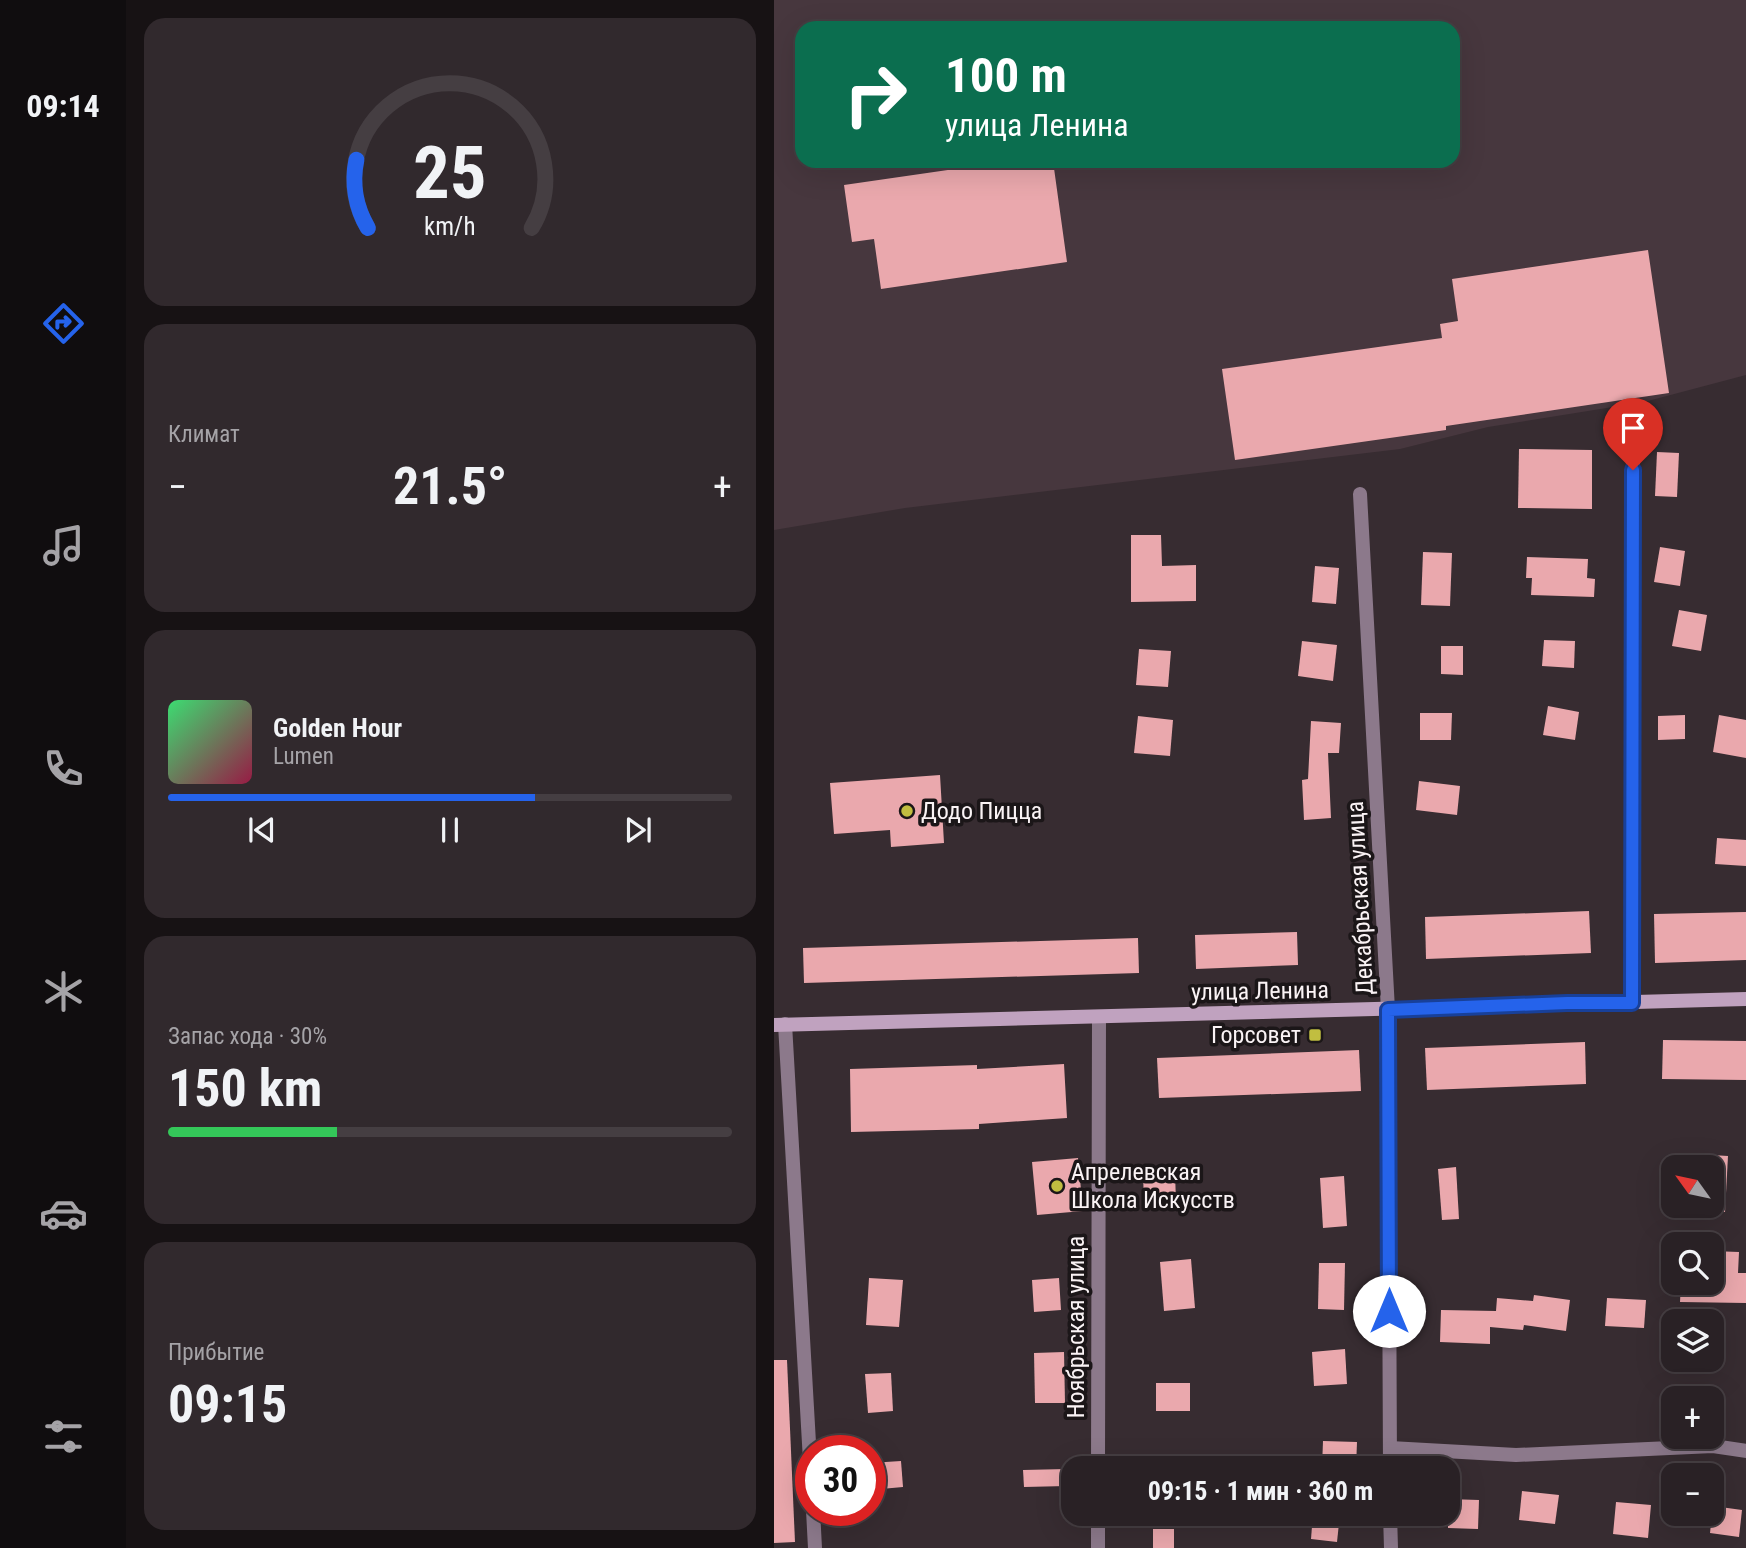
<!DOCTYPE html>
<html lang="ru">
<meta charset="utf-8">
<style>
:root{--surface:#292125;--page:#31292d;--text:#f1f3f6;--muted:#a5a3a7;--line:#453e42;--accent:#2563eb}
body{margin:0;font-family:"Roboto Condensed",sans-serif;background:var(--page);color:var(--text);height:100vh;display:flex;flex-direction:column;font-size:26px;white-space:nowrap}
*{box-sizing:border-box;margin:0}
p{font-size:23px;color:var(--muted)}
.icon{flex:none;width:38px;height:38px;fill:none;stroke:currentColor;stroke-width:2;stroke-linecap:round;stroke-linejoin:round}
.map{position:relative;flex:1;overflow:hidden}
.drawer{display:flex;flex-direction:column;gap:18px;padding:18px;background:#171214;width:648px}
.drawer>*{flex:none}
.guide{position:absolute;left:21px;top:21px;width:665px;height:147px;border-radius:21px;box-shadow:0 7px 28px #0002,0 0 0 2px var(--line);background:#0b6e4f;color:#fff;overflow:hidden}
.needle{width:46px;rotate:303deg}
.buttons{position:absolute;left:887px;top:1155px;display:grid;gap:14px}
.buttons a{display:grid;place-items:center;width:63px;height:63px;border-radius:14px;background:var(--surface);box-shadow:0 7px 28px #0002,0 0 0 2px var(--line);font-size:35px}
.speed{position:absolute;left:21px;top:1435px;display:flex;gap:14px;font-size:35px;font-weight:700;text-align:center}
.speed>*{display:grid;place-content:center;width:91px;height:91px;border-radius:50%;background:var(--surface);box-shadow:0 7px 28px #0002,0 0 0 2px var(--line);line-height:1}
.speed .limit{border:10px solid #d22;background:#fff;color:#111}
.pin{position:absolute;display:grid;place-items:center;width:60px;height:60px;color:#fff;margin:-72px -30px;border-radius:50% 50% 50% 0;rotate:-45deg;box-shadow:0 0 7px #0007}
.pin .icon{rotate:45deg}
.me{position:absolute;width:77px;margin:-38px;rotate:0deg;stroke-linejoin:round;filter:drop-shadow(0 0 5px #0008)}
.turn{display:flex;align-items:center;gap:24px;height:147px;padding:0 35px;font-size:32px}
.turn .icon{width:91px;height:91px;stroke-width:2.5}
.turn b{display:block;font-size:49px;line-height:60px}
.big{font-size:52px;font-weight:700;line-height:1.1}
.drawer .widget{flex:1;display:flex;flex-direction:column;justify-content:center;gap:10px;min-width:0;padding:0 24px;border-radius:21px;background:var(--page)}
.drawer .dial{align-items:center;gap:0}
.dial svg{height:182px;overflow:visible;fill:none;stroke:var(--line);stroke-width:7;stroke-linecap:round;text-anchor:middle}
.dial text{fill:var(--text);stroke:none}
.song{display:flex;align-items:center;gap:21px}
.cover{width:84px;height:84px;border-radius:10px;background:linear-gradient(135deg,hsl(140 70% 55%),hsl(340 70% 35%))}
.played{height:7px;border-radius:4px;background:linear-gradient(90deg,var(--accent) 65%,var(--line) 65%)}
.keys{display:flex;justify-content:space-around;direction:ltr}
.heat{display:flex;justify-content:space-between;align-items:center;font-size:38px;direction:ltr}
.charge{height:10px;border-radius:5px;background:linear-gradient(90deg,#34c759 30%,var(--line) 0)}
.trip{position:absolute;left:287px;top:1456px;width:399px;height:70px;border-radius:21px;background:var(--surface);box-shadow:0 7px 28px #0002,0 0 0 2px var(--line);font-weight:700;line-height:70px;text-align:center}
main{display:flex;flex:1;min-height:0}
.menu{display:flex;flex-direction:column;width:126px;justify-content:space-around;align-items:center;background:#100d0f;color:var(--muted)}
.menu .icon{width:49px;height:49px}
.menu .selected{color:var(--accent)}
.menu b{font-size:32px;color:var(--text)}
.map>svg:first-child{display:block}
.built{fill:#47373e;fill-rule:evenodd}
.building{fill:#eaa8ad}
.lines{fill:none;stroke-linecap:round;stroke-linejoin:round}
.street{stroke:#8c798b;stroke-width:14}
.secondary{stroke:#c0a2bf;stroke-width:14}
.route-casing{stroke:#184099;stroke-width:18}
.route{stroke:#2563eb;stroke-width:12}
.poi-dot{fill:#c1be40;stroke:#1b1618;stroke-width:2.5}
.labels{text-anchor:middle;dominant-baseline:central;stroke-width:7;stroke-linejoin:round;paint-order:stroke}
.poi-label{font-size:24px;fill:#faf3f5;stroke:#1b1618;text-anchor:start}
.street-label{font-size:24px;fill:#faf3f5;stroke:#1b1618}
</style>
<main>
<nav class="menu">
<b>09:14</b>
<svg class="icon selected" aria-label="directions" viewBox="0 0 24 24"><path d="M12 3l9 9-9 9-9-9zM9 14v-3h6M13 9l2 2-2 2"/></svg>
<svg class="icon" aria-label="music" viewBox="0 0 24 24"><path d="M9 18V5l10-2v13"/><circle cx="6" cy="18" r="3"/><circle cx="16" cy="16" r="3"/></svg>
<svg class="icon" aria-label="phone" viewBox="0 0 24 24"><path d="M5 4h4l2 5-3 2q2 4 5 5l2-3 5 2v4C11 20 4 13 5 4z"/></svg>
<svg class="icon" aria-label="climate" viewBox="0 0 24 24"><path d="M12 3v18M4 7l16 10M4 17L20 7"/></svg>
<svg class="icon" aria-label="car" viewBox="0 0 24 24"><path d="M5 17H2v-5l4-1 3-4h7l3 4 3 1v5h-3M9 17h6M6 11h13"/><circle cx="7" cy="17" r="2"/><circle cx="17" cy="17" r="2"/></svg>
<svg class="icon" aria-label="filters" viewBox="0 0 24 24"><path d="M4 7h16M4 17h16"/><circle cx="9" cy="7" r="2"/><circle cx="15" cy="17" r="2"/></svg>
</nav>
<section class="drawer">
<div class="widget dial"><svg viewBox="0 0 100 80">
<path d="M14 69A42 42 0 1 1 86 69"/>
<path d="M14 69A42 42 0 0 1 9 39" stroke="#2563eb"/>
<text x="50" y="56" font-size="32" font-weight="700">25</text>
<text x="50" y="72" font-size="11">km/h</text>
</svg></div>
<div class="widget"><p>Климат</p>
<div class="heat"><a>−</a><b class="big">21.5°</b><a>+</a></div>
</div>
<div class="widget">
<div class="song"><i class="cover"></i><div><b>Golden Hour</b><p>Lumen</p></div></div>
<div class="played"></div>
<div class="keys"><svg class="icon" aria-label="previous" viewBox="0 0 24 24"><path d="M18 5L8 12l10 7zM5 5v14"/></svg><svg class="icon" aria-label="pause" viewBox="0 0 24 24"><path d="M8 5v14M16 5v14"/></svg><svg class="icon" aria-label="next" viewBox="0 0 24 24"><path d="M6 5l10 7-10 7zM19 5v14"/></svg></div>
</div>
<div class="widget"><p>Запас хода · 30%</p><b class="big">150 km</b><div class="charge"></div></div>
<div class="widget"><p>Прибытие</p><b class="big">09:15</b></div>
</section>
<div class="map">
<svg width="973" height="1548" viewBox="0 0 973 1548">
<rect width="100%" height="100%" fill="#372c31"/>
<!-- built -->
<path class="built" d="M0 0H972V375L870 402 714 427 626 449 131 508 0 530ZM28 28H679V161H28Z"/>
<!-- building -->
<g class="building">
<polygon points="236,161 279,161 293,262 107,289 100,239 78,242 70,185"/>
<polygon points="874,250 895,393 672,426 672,430 461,460 448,369 668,338 666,324 684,321 678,279"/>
<polygon points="745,449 818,450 818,509 744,508"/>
<polygon points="883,452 905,453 903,497 881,496"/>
<polygon points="357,535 387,535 388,566 422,565 422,601 357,602"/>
<polygon points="886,547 911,551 906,586 880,582"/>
<polygon points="649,552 678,553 676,606 647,605"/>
<polygon points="753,557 814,559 813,578 821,579 820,597 757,595 758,578 752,578"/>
<polygon points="541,566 565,568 562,604 538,602"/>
<polygon points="905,610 933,615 927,651 898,646"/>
<polygon points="770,640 801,641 800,668 768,666"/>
<polygon points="528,641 563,645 559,681 524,676"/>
<polygon points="667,646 689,646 689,675 667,674"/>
<polygon points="365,649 397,651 394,687 362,685"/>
<polygon points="774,706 805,712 801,740 769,735"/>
<polygon points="646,713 678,713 677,740 646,740"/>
<polygon points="911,715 911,739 884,740 884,716"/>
<polygon points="945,715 972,720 972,758 939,752"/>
<polygon points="364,716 399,720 396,756 360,753"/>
<polygon points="537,721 567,723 565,753 554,753 557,818 530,820 528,780 534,779"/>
<polygon points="166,775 170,843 117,847 116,830 60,834 56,783"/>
<polygon points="645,781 686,786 683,815 642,810"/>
<polygon points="943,838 972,840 972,866 941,864"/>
<polygon points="815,911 817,953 652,959 651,917"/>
<polygon points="972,912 972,960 881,963 880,914"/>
<polygon points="523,932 524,965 422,969 421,935"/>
<polygon points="364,938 365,973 30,983 29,948"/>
<polygon points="889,1040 972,1041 972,1080 888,1079"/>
<polygon points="811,1042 812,1084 653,1090 651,1048"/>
<polygon points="585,1050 587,1091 385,1098 383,1058"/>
<polygon points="290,1064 293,1118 205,1124 205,1129 77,1132 76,1069 203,1065 203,1069"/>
<polygon points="938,1155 954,1156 951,1212 938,1212"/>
<polygon points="304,1158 309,1211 263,1215 258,1162"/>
<polygon points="682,1167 685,1219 668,1220 664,1169"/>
<polygon points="401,1171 402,1204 370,1206 369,1172"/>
<polygon points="570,1176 573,1226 549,1228 546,1178"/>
<polygon points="938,1251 965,1252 964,1273 972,1273 972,1303 906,1302 907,1283 938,1283"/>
<polygon points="417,1259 421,1308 390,1311 386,1262"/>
<polygon points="545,1263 571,1263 570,1310 544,1309"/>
<polygon points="95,1278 129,1280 125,1327 92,1325"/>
<polygon points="285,1278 287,1310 260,1312 258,1280"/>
<polygon points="760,1295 796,1300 792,1331 750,1325 749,1330 716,1327 716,1344 666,1342 667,1310 722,1311 723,1298 759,1301"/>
<polygon points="833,1298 872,1300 870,1328 831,1326"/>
<polygon points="571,1349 573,1384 540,1386 538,1352"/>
<polygon points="290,1352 291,1403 261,1403 260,1353"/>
<polygon points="0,1360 13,1360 21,1542 0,1543"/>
<polygon points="117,1373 119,1411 94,1413 91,1374"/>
<rect x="382" y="1383" width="34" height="28"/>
<polygon points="549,1441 583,1442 582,1468 548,1468"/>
<polygon points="127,1461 129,1487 96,1490 96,1463"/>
<polygon points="292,1469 293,1486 250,1487 249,1470"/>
<polygon points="748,1491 785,1495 781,1524 745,1520"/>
<polygon points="674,1499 705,1500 704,1529 674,1528"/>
<polygon points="842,1502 877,1505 874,1538 839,1534"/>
<polygon points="939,1506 968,1510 965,1537 936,1533"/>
<polygon points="539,1514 566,1514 563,1542 537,1539"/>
<rect x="379" y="1529" width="21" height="19"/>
</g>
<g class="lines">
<!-- street -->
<g class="street">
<polyline points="586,494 614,1010 616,1468"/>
<polyline points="857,1003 859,444"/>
<polyline points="11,1024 37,1478"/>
<polyline points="616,1448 742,1455 939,1446 973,1451"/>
<polyline points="324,1468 325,1017"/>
<polyline points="39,1510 41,1548"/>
<polyline points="616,1514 617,1548"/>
<polyline points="324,1548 324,1514"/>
</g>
<!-- secondary -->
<polyline class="secondary" points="0,1025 973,999"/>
</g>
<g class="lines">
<defs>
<polyline id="route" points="615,1311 614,1010 793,1003 858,1003 859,470"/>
</defs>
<!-- route casing -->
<use href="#route" class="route-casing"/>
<!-- route -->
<use href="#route" class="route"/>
</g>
<!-- markers -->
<g class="poi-dot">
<circle cx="133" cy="811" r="7"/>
<rect x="534" y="1028" width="14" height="14" rx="3.5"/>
<circle cx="283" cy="1186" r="7"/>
</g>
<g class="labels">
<!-- poi labels -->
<g class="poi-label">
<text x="147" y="811">Додо Пицца</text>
<text x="527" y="1035" text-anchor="end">Горсовет</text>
<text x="297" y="1172">Апрелевская<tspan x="297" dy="28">Школа Искусств</tspan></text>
</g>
<!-- street labels -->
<g class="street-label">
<text transform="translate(586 898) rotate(-93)">Декабрьская улица</text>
<text transform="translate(486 991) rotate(-1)">улица Ленина</text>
<text transform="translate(302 1327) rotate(-90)">Ноябрьская улица</text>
</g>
</g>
</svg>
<div class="buttons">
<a><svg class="needle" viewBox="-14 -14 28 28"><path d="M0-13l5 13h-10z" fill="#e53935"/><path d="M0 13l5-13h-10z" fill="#a5a3a7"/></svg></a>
<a><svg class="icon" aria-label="search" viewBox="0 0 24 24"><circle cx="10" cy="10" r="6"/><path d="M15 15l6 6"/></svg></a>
<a><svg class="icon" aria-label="layers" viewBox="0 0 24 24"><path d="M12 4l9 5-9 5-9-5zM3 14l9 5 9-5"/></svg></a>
<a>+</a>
<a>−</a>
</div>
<div class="speed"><div class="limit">30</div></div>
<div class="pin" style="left:859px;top:470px;background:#d93025"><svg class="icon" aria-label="arrive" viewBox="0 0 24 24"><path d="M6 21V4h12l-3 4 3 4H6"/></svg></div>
<svg class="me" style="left:615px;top:1311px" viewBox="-20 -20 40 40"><circle r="19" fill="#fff"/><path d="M0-13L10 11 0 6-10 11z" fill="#2563eb"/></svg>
<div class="trip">09:15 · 1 мин · 360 m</div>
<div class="guide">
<div class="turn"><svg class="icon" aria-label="right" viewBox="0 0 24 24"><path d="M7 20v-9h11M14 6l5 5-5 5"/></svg><div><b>100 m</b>улица Ленина</div></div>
</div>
</div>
</main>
